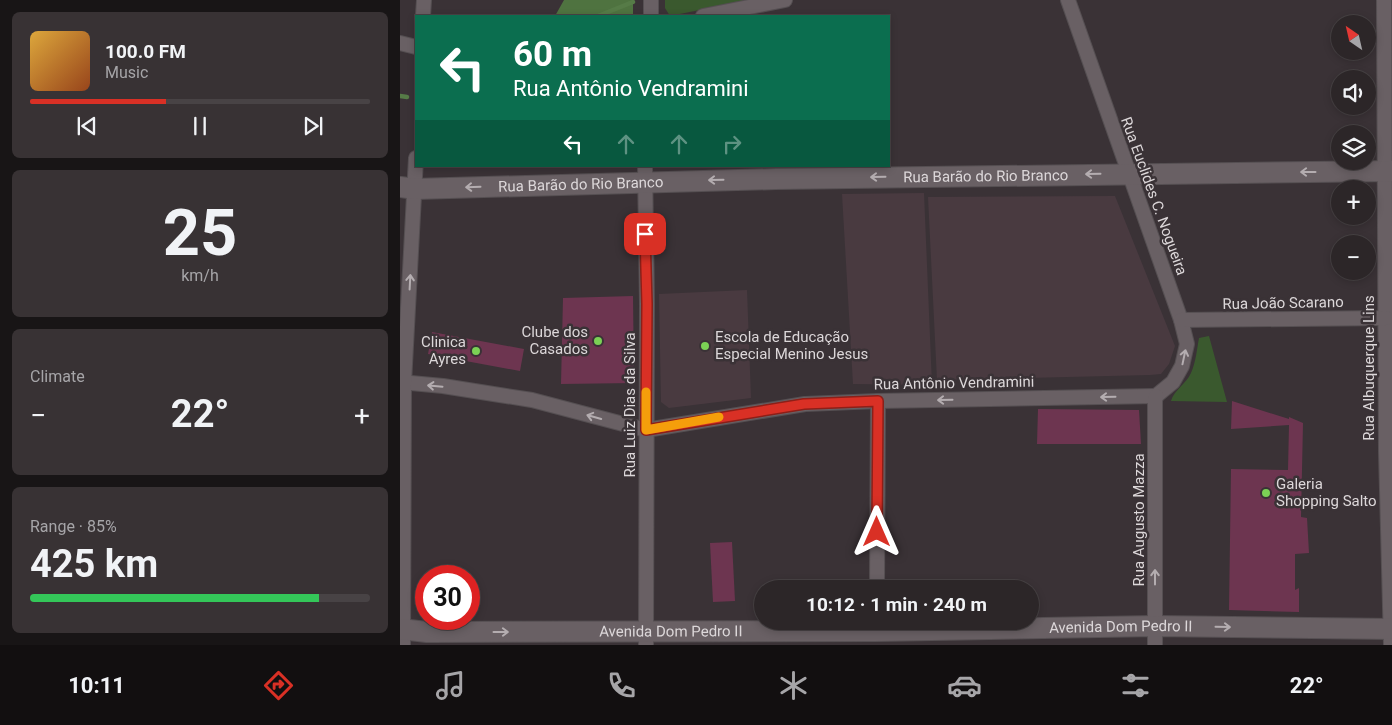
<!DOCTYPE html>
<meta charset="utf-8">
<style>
:root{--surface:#2c2628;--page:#383234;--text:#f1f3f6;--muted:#a6a5a8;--line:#484345;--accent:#d93025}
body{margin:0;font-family:Roboto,sans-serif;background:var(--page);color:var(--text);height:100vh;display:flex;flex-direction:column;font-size:19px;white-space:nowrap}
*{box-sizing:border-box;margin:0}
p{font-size:16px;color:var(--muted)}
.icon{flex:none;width:28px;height:28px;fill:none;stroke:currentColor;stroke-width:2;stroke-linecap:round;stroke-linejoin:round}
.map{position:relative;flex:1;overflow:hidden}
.side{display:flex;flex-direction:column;gap:12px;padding:12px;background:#181516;width:400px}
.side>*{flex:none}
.top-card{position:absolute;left:15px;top:15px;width:475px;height:152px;border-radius:0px;box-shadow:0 2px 8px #0003,0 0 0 1px var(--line);background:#0b6e4f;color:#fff;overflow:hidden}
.needle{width:32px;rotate:326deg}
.controls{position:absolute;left:931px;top:15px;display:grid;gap:10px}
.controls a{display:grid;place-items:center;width:45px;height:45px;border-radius:50%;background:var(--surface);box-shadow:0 2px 8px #0003,0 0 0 1px var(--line);font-size:25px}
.speed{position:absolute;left:15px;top:565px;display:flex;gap:10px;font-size:25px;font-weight:700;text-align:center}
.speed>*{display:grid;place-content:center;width:65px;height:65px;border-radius:50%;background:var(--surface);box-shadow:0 2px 8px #0003,0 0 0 1px var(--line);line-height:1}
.speed .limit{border:8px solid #d22;background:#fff;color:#111}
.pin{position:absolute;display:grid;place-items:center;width:42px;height:42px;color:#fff;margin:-21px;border-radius:10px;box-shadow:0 2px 8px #0006}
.me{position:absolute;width:55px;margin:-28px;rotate:0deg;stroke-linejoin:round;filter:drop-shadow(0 0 4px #0008)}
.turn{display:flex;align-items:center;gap:18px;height:105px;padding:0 15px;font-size:22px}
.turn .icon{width:65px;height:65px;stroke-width:2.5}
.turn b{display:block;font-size:35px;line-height:42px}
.lanes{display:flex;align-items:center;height:48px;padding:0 15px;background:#0003;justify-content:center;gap:25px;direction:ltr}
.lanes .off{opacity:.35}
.big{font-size:38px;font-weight:700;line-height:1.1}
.side .widget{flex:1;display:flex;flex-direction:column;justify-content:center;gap:8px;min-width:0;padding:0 18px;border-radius:8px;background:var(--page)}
.side .dial{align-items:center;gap:0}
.dial b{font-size:65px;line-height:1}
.song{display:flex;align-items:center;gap:15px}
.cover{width:60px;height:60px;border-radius:8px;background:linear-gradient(135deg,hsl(40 70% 55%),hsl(20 70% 35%))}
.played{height:5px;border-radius:2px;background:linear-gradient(90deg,var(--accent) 40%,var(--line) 40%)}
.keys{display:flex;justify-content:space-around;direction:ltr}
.heat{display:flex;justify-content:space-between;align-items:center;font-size:28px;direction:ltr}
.charge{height:8px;border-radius:4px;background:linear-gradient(90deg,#34c759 85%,var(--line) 0)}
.trip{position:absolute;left:354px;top:580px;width:285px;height:50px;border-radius:25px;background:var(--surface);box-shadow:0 2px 8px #0003,0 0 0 1px var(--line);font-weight:700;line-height:50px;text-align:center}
.dock{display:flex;height:80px;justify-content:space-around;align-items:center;background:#120f10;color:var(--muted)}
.dock .icon{width:35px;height:35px}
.dock .active{color:var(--accent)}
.dock b{font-size:22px;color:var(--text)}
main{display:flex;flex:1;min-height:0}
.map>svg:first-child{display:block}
.built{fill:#493a40}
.green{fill:#3a592e}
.forest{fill:#4f7340}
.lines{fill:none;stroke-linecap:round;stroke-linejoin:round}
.stream{stroke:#567b47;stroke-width:4.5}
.building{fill:#6d3550}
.minor-casing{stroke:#554f52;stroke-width:16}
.secondary-casing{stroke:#554f52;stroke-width:22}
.minor{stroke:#696064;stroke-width:14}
.secondary{stroke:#696064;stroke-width:20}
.oneway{stroke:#b4adb0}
.route-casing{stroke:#8d1f18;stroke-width:12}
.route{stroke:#d93025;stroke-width:9}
.slow{stroke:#f59e0b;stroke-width:9}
.poi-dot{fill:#7bd155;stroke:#3a3236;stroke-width:2}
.labels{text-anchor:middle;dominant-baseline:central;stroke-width:5;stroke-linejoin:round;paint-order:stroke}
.street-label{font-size:15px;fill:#dcd7d9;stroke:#3a3236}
.poi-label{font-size:15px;fill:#dcd7d9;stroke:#3a3236;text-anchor:end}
</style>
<main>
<section class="side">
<div class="widget">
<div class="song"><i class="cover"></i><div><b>100.0 FM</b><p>Music</p></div></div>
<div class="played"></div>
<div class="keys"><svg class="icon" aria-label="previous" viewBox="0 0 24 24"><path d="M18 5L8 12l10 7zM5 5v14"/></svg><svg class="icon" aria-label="pause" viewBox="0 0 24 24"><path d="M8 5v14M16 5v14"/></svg><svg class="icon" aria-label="next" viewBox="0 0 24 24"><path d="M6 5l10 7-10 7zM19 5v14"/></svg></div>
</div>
<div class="widget dial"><b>25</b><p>km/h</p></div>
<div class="widget"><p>Climate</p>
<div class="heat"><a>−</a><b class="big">22°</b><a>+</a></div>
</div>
<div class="widget"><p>Range · 85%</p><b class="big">425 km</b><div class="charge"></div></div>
</section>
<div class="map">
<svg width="992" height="645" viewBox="0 0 992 645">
<rect width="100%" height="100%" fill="#3a3236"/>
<!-- built -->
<g class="built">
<polygon points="524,193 532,385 453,384 442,194"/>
<polygon points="715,196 775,346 769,364 761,374 750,375 537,380 528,197"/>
<polygon points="347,290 351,398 269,408 261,402 259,294"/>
</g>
<!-- green -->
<g class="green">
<polygon points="265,0 349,0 270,16 265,8"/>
<path d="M809 336 827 402 771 401C774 390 786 384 791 373 796 362 797 348 799 338Z"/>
</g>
<!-- forest -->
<polygon class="forest" points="164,0 233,0 233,16 155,16"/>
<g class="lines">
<!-- stream -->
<g class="stream">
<polyline points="198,16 233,2"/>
<polyline points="0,96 7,97"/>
</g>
</g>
<!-- building -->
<g class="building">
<polygon points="233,296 234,383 161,384 163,298"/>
<polygon points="32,332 124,349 120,371 28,354"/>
<polygon points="832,401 889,419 889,417 903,423 901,517 907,518 909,553 895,554 895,590 899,588 899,612 829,610 831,469 888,470 889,425 831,429"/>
<polygon points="638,409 739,410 741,444 637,444"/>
<polygon points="332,542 335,601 313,602 310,543"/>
</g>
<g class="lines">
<defs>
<g id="minor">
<polyline points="251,0 251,16"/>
<polyline points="668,0 781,320 787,344 782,366 773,382 756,396"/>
<polyline points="984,0 986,452 991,645"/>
<polyline points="23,16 24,0"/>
<polyline points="303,16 385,0"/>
<polyline points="0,43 16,47"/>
<polyline points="245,166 247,304 246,645"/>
<polyline points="781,320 986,318"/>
<polyline points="0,382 43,386 132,400 246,430 405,404 478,401 756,396"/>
<polyline points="477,589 478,401"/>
<polyline points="3,645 4,383 16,158"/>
<polyline points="755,645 755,401 756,396"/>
</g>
<g id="secondary">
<path id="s1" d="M0 187 15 189 376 179 992 171"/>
<path id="s2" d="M0 629 27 632 476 631 755 626 992 629"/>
</g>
</defs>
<!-- minor casing -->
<use href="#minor" class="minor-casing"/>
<!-- secondary casing -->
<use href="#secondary" class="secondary-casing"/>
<!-- minor -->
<use href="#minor" class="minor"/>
<!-- secondary -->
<use href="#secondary" class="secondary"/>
</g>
<!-- one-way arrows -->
<defs><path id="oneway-shaft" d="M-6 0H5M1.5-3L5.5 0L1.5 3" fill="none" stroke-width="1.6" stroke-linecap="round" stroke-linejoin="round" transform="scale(1.25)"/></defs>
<g class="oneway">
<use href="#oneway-shaft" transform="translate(908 172) rotate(180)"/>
<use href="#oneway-shaft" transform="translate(693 174) rotate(179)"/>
<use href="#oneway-shaft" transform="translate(478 177) rotate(179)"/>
<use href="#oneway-shaft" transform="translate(316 180) rotate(179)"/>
<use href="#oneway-shaft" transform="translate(73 187) rotate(178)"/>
<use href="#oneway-shaft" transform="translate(10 282) rotate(-87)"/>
<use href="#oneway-shaft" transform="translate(784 357) rotate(-78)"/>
<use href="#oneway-shaft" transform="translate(35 386) rotate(-175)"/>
<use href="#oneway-shaft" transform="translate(708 397) rotate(179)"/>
<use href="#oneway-shaft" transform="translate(545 400) rotate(179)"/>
<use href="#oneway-shaft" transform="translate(194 417) rotate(-164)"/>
<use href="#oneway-shaft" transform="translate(755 577) rotate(-90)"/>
<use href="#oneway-shaft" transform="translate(823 627) rotate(1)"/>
<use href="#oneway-shaft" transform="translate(101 632)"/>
</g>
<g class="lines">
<defs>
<polyline id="route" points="245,234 247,304 246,430 404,404 478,401 477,532"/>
</defs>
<!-- route casing -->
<use href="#route" class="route-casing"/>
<!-- route -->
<use href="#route" class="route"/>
<!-- slow -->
<polyline class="slow" points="246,392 246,430 319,417"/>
</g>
<!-- markers -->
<g class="poi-dot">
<circle cx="198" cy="341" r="5"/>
<circle cx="305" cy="346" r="5"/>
<circle cx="76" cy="351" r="5"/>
<circle cx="866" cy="493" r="5"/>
</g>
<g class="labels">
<!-- street labels -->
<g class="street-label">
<text stroke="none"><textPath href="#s1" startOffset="586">Rua Barão do Rio Branco</textPath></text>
<text stroke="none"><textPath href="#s1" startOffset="181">Rua Barão do Rio Branco</textPath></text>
<text transform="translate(754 196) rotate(70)">Rua Euclides C. Nogueira</text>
<text transform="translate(883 303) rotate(-1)">Rua João Scarano</text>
<text transform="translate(969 368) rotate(-90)">Rua Albuquerque Lins</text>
<text transform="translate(554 383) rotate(-1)">Rua Antônio Vendramini</text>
<text transform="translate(230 405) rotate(-90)">Rua Luiz Dias da Silva</text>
<text transform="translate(739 520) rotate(-90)">Rua Augusto Mazza</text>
<text stroke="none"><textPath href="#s2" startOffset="721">Avenida Dom Pedro II</textPath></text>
<text stroke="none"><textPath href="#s2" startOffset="271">Avenida Dom Pedro II</textPath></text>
</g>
<!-- poi labels -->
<g class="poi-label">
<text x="188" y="332">Clube dos<tspan x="188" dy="17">Casados</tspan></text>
<text x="315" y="337" text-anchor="start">Escola de Educação<tspan x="315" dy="17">Especial Menino Jesus</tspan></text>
<text x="66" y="342">Clinica<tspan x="66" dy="17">Ayres</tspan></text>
<text x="876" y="484" text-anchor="start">Galeria<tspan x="876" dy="17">Shopping Salto</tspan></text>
</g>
</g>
</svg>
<div class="controls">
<a><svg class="needle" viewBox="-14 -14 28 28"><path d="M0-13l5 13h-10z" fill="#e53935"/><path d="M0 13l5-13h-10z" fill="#a6a5a8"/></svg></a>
<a><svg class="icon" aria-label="sound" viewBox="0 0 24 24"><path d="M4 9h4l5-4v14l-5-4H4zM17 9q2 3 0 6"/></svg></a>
<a><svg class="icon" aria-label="layers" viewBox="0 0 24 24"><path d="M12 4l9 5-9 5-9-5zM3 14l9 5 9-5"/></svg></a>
<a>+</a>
<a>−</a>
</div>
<div class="speed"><div class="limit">30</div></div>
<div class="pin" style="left:245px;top:234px;background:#d93025"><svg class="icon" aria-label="arrive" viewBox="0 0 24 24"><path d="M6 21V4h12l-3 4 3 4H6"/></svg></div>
<svg class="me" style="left:477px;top:532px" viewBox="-20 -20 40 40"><path d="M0-17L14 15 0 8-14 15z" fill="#d93025" stroke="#fff" stroke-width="4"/></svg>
<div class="trip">10:12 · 1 min · 240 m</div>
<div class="top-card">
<div class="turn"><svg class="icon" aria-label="left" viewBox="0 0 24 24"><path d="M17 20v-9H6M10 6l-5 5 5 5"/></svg><div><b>60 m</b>Rua Antônio Vendramini</div></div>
<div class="lanes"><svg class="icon" aria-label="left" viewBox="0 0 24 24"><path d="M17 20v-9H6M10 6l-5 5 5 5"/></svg><svg class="icon off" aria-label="ahead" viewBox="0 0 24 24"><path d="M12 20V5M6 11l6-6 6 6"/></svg><svg class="icon off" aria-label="ahead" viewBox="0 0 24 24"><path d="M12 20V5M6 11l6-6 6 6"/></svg><svg class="icon off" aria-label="right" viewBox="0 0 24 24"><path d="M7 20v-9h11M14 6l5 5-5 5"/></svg></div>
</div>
</div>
</main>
<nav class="dock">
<b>10:11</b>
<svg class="icon active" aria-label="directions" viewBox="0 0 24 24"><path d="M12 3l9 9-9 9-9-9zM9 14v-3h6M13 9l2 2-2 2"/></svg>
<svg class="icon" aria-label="music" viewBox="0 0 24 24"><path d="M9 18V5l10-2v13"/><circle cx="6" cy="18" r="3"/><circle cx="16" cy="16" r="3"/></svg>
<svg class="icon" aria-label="phone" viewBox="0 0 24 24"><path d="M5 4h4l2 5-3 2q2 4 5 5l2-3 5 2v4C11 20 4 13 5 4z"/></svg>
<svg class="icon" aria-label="climate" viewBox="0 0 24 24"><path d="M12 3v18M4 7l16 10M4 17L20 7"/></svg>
<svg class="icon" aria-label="car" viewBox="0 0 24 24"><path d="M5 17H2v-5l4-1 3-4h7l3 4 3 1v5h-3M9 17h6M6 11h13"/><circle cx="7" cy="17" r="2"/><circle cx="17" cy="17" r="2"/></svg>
<svg class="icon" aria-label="filters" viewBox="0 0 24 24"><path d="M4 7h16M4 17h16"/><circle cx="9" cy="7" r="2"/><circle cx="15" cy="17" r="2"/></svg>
<b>22°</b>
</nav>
